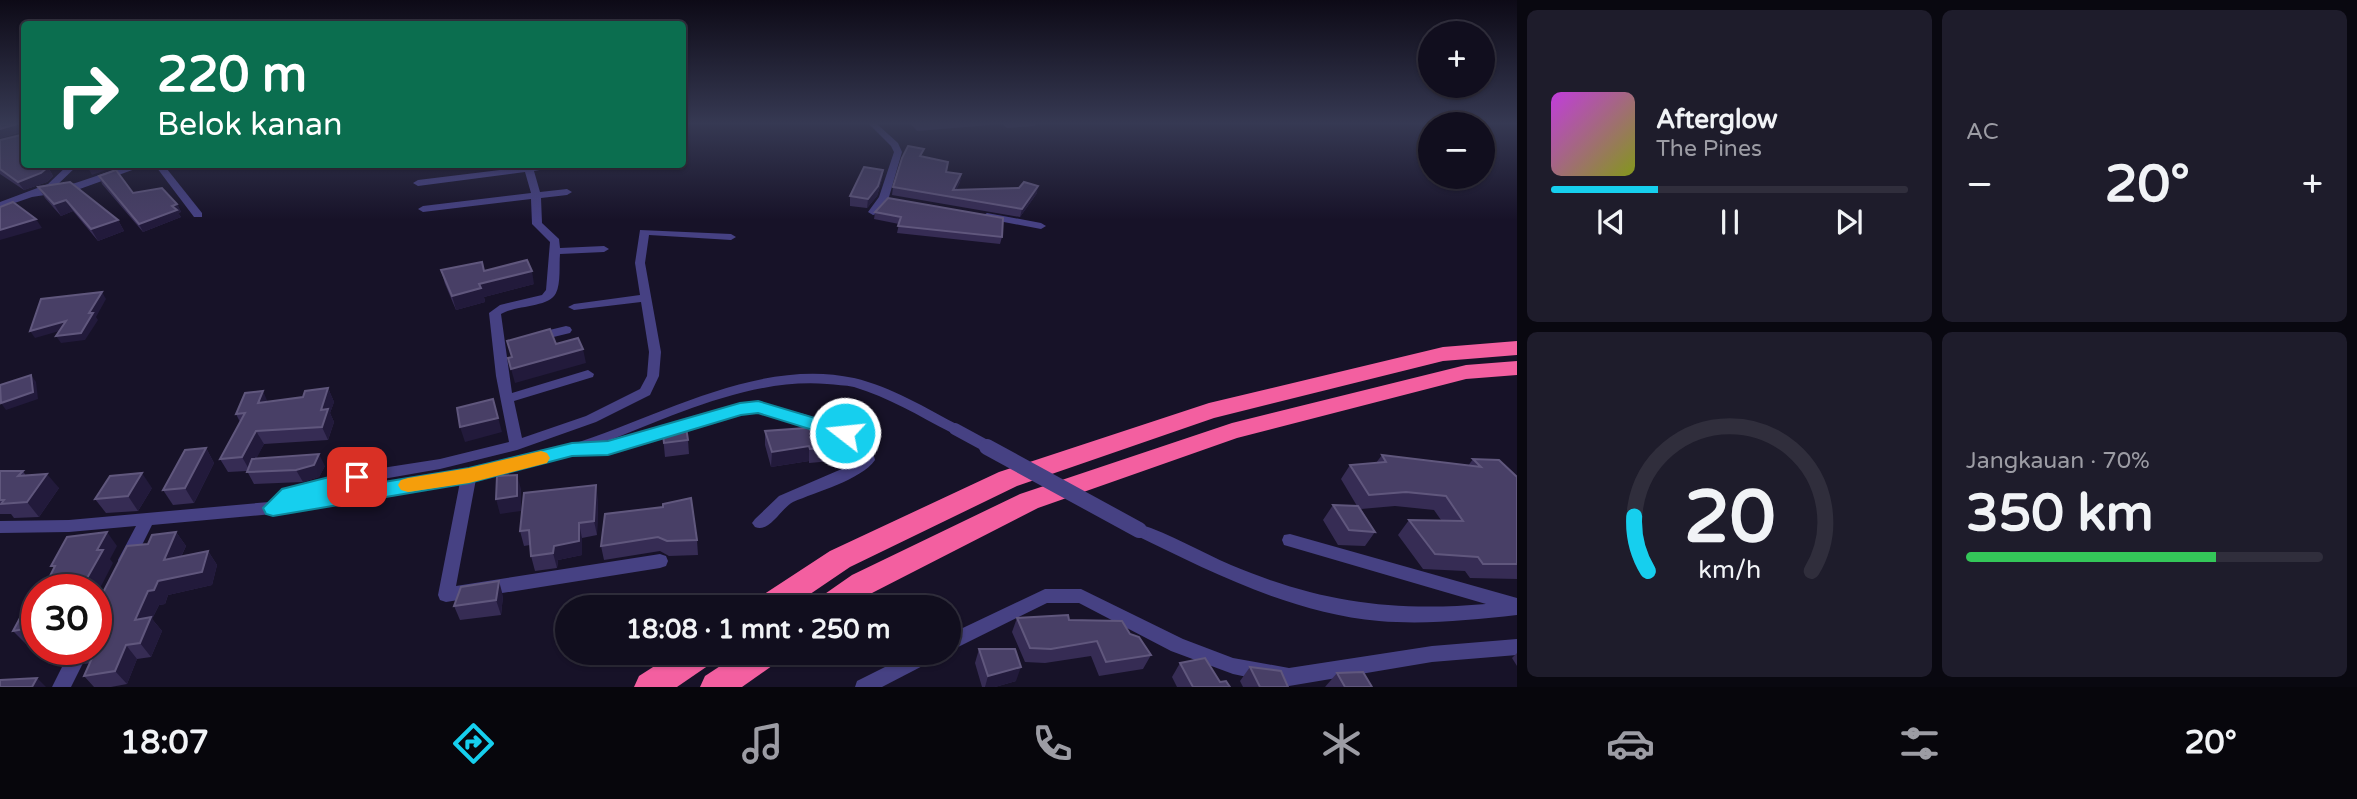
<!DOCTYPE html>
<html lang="id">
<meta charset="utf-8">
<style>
:root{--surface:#110e1e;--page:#1e1c2b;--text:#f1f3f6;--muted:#9c9ca4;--line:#302e3c;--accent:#16cfee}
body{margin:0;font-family:"Varela Round",sans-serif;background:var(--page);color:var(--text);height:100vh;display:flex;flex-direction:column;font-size:26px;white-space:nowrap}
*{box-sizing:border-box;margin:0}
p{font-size:23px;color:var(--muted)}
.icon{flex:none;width:38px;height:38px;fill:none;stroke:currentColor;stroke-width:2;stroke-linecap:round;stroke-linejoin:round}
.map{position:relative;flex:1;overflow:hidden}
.drawer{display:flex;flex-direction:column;gap:10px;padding:10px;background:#090810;width:840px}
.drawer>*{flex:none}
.banner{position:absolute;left:21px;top:21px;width:665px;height:147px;border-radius:7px;box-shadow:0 2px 5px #0004,0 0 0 2px var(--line);background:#0b6e4f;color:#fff;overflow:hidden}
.tools{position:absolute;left:1418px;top:21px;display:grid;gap:14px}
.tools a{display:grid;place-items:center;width:77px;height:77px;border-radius:50%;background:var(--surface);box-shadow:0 2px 5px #0004,0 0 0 2px var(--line);font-size:35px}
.speed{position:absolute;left:21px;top:574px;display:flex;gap:14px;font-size:35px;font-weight:700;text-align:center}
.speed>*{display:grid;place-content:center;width:91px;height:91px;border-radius:50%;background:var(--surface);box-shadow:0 2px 5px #0004,0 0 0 2px var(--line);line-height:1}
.speed .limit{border:10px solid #d22;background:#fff;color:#111}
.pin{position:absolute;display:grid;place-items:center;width:60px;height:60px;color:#fff;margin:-30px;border-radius:14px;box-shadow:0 4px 10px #0006}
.me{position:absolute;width:77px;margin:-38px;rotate:286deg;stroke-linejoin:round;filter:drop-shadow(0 0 5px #0008)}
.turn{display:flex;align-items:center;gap:24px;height:147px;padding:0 21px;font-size:32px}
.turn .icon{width:91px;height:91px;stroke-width:2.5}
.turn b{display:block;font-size:49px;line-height:60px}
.big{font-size:52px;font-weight:800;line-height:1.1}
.drawer .card{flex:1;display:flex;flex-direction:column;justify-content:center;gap:10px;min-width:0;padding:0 24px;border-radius:10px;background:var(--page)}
.drawer .dial{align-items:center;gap:0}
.dial svg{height:182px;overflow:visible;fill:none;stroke:var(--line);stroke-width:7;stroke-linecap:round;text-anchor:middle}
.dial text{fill:var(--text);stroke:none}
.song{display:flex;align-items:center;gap:21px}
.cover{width:84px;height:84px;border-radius:10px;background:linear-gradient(135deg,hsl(290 70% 55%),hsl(70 70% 35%))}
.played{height:7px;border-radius:4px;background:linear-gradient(90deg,var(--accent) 30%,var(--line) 30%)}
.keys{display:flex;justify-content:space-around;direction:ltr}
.heat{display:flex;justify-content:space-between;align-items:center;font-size:38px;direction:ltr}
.charge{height:10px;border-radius:5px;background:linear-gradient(90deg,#34c759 70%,var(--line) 0)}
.drawer .tiles{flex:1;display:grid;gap:10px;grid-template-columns:repeat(2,1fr)}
.trip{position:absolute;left:555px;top:595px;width:406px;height:70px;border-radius:35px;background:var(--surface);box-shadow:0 2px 5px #0004,0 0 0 2px var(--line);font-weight:800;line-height:70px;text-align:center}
.menu{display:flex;height:112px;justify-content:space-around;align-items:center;background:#07060c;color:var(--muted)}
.menu .icon{width:49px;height:49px}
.menu .active{color:var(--accent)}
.menu b{font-size:32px;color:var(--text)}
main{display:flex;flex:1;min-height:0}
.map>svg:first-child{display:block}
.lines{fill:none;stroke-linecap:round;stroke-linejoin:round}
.street{fill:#464183;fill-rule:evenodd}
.highway{fill:#f35fa0;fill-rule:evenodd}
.street-bridge-far1{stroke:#464183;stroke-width:12}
.street-bridge{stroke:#464183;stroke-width:16}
.wall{fill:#362c54}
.shaded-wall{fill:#221a3b}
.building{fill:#483f66;stroke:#60577d;stroke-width:2}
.route{fill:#16cfee;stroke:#0e879b;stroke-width:2}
.slow{fill:#f59e0b}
</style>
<main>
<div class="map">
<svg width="1517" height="687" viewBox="0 0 1517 687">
<rect width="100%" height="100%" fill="#171228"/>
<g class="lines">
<!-- street -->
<g class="street">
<polygon points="869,124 877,124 898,143 902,152 889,197 876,214 873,215 868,212 879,197 894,152 891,146"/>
<path d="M69 164H79L54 188C86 183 117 164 149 164L77 190 32 197 0 208V202L48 184Z"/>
<polygon points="154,164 163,164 202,213 202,217 194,217"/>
<path d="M524 164H573L534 171 540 192 567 189 572 192 567 195 541 198 542 223 559 239 560 248 604 246 609 249 604 252 560 254C559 265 561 283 556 293 549 308 515 305 501 314L512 393 588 370 594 374 593 377 514 401 522 438 586 416 640 389 647 376 649 352 641 302 574 310 568 307 574 304 640 295 635 263 640 230 731 234 736 237 731 240 649 235 645 263 661 352 659 376 650 395 596 422 517 450 440 469 337 487 294 499C386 483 479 472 569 445 658 418 758 357 854 378 892 387 926 408 960 426L962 429 960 432H950C919 416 888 397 854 387 845 385 836 385 827 384 749 378 674 416 602 443L740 404 770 406 804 414 843 428 870 441 875 460C861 480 816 492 793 502 780 509 770 533 755 527L752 523 755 519 779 496 844 468 860 458 858 448C828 431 776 408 740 414 702 420 611 464 578 452L476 479 456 586 660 554 666 556 668 561 666 566 660 568 446 602 440 600 438 595 460 482 273 514 152 525 132 565 126 567 120 565 118 560 136 526 69 532 0 533V521L69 520 269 502 284 490 337 475 440 459 509 442 496 376 489 313 500 305 542 295 546 290 550 242 532 224 531 199 423 212 418 209 423 206 531 193 525 172 418 186 413 183 418 180 524 167Z"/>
<polygon points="987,213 1041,223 1046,226 1041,229 983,218 982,216"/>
<polygon points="566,326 570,327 572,330 570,333 537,341 531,337 533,334"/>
<path d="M1139 524C1171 534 1201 552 1231 565 1319 602 1392 612 1486 604L1284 545 1282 540 1284 535 1290 534 1517 598V615C1471 620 1425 625 1379 621 1291 613 1211 572 1133 534L1131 530 1133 526Z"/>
<polygon points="1045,589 1081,589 1183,639 1233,658 1289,668 1432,646 1517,639 1517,655 1432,662 1289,686 1233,674 1171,651 1079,603 1047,603 948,652 948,635"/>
<polygon points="71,649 90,649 71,687 52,687"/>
<polygon points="913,653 939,653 936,659 882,687 855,687 857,681"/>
</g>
<!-- highway -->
<g class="highway">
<polygon points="1517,341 1517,355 1443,361 1214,418 1017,486 850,567 791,607 753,607 758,598 830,551 999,472 1209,403 1443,347"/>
<polygon points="1517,361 1517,375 1466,379 1237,438 1038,508 872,593 852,607 814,607 819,598 852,575 1020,494 1232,423 1466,365"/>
<polygon points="675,653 716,653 712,663 677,687 634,687 639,676"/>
<polygon points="740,653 780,653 776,663 742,687 700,687 705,676"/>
</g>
<!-- street-bridge-far1 -->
<polyline class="street-bridge-far1" points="955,429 990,448"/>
<!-- street-bridge -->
<polyline class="street-bridge" points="987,447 1139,530"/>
</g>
<!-- wall -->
<g class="wall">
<polygon points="0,124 24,124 53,176 47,182 24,190 0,174 0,140 21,135 21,132 0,138"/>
<polygon points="911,124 1002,124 917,131"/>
<polygon points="1002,124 1036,124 1035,126 1007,128"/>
<polygon points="923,157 946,172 961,174 960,182 956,190 1037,193 1020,217 892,195 893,187"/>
<polygon points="883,170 882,179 877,196 867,208 850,206 850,196"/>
<polygon points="99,176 133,193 177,204 181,212 178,213 181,217 143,232 102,184"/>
<polygon points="38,187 118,220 124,231 98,241 73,211 61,216 45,198"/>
<polygon points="875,212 1002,237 1000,244 897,233 899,224 874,219"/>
<polygon points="441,270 484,271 534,284 484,297 485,302 456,310 445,284"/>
<polygon points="328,388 334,402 330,413 334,422 328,440 264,444 256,458 325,466 319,477 303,482 254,484 247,471 228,472 220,459 240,422 236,414 268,402 303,397"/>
<polygon points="806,425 834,447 832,461 809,463 809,461 771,467 765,445 765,431 806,428"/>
<polygon points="662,426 688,440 689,454 665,457"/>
<polygon points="206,448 214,463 194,503 173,505 163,490"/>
<polygon points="1382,455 1468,466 1473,459 1517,477 1517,579 1470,578 1465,571 1423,569 1398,535 1409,520 1441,520 1434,510 1395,506 1361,509 1375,532 1365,546 1338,545 1323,520 1333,505 1357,506 1341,479 1350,465 1376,463"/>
<polygon points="0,471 23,471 26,476 59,488 39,517 14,518 11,514 0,514"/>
<polygon points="152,488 138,511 106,513 95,499"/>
<polygon points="598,500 597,535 582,538 582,555 558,560 557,568 535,571 531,556 530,545 524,546 520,531"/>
<polygon points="605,514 697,540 698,555 669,556 660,551 604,560 601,546"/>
<polygon points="176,532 186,546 181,557 208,551 217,565 212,585 168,595 165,604 159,605 152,619 162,631 151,657 137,659 127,684 111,687 94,687 84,676 90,663 85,664 73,651 74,649 96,649 96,606 148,544"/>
<polygon points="503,596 501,615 460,620 454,606"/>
<polygon points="37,602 37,643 26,644 13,631"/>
<polygon points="1017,618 1069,620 1130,634 1151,655 1143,669 1099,676 1091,656 1045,663 1025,662 1012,632"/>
<polygon points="979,649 1016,681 995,687 982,687 975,663"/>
<polygon points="1517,653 1517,666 1512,658"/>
<polygon points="1180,663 1220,682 1230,687 1177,687 1172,677"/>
<polygon points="1250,667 1288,687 1243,687 1240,681"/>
<polygon points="1337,673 1372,687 1325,687"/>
</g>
<!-- shaded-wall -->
<g class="shaded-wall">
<polygon points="19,124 23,131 0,138 0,129"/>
<polygon points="46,164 53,176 47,182 24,190 18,182"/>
<polygon points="92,164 123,164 92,175 87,166"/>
<polygon points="883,170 882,179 877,196 867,208 868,199"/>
<polygon points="961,174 960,182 952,198 953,190"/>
<polygon points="1038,186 1037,193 1020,217 1022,209"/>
<polygon points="66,200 73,211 61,216 54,204"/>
<polygon points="177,204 181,212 178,213 181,217 143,232 139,224 172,206"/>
<polygon points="36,219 42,228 0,240 0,230"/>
<polygon points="118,220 124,231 98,241 91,229"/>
<polygon points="532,271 534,284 484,297 485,302 456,310 452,296 479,284"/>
<polygon points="102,292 106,299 96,317 98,320 85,340 61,343 56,336 89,313"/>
<polygon points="66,321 70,328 35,338 30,331"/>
<polygon points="583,349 586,363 515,383 511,369"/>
<polygon points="31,375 36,382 38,399 6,410 1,403"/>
<polygon points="328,388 334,402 330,413 334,422 328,440 322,427 321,410"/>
<polygon points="263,391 269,405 258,403"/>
<polygon points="493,399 502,432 465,442 460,427"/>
<polygon points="256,431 264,444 250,471 242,457"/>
<polygon points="809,446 809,461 771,467 772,452"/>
<polygon points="206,448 214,463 194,503 185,488"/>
<polygon points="319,454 325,466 319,477 303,482 296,470"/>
<polygon points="142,473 152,488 138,511 128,496"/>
<polygon points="47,474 59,488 39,517 27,502"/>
<polygon points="517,475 521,489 521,511 500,514 496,499"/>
<polygon points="596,485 598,500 597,535 594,521"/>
<polygon points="579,523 582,538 582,555 558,560 557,568 553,553 554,546"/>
<polygon points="107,532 117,546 110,559 113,563 96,596 96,590 82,590 82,587 97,550"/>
<polygon points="176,532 186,546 173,573 164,560"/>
<polygon points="208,551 217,565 212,585 168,595 165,604 159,605 152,619 162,631 151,657 140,643 135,620 148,591 158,581"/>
<polygon points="499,581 503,596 501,615 496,600"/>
<polygon points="126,645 137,659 127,684 115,671"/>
<polygon points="1021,667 1016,681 995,687 985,687 988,676"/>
<polygon points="37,678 46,687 32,687"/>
</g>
<!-- building -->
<g class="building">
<polygon points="0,124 17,124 0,129"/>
<polygon points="19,124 24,124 24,164 46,164 48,167 41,173 18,182 0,169 0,140 21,135 22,126"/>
<polygon points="908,146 924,149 920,156 948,162 946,172 961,174 953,190 1019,188 1024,182 1038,186 1022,209 893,187 902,158"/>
<polygon points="864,167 883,170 878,186 868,199 850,196"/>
<polygon points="116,170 133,193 162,188 177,204 172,206 177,210 139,224 99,176"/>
<polygon points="70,182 118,220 91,229 66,200 54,204 38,187"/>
<polygon points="888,198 1003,218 1002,237 898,226 901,217 875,212"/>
<polygon points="13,202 36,219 0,230 0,207"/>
<polygon points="527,260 532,271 479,284 481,288 452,296 441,270 482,262 484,271"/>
<polygon points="102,292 89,313 93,313 81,333 56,336 66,321 30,331 41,299"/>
<polygon points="550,329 556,344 578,338 583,349 511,369 508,358 512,357 507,341"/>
<polygon points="31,375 33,392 1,403 0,385"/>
<polygon points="328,388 321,410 328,409 322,427 256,431 242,457 220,459 245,413 236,414 245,393 263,391 258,403 303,397 305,391"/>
<polygon points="493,399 498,418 460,427 457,408"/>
<polygon points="685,421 688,440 664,443 662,426"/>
<polygon points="829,423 834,447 810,449 809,446 772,452 765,431 806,428 806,425"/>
<polygon points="206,448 185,488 163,490 185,450"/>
<polygon points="319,454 314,465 296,470 247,472 252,459"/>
<polygon points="1382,455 1481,467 1473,459 1499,460 1517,477 1517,564 1483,564 1478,557 1435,554 1409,520 1463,521 1446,496 1406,492 1369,495 1350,465 1386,462"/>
<polygon points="0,471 23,471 18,476 47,474 27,502 1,504 4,500 0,500"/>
<polygon points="142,473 128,496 95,499 110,476"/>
<polygon points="517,475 517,496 496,499 497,476"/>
<polygon points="596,485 594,521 579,523 579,541 554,546 553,553 531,556 529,530 520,531 524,493"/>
<polygon points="691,498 697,540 667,541 658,537 601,546 605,514 663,507 663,504"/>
<polygon points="1333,505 1358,506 1375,532 1349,530"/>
<polygon points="107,532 97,550 103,550 82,587 82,590 43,590 55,566 51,566 67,537"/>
<polygon points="176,532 164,560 208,551 202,572 158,581 154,590 148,591 135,620 151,617 140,643 126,645 115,671 84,676 97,647 96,647 96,606 127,546 148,544 152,535"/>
<polygon points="499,581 496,600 454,606 461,587"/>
<polygon points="37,602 37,627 13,631 28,603"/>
<polygon points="1068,615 1069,620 1122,621 1130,634 1139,637 1151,655 1106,662 1097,641 1051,649 1030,648 1017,618"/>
<polygon points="979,649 1015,649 1021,667 988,676"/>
<polygon points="1205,658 1220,682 1226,681 1230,687 1193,687 1180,663"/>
<polygon points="1250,667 1281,671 1288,687 1260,687"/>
<polygon points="1363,672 1372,687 1345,687 1337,673"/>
<polygon points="37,678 32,687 0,687 0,680"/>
</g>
<!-- sky -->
<linearGradient id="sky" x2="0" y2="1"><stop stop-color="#0d0a16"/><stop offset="0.56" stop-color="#363953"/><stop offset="1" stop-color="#363953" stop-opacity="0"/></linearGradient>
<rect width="1517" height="220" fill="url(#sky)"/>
<!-- route -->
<polygon class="route" points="758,401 852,429 854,433 852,438 845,440 758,413 741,415 608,455 572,456 469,483 273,516 266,514 263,508 282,489 357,470 363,472 366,477 363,482 329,491 469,468 572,443 608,441 740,403"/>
<!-- slow -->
<polygon class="slow" points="541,451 547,453 550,458 547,463 469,483 408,492 401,490 398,485 401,480 408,478 469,468"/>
</svg>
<div class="tools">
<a>+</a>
<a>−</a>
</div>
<div class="speed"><div class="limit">30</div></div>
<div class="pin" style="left:357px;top:477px;background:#d93025"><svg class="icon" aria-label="arrive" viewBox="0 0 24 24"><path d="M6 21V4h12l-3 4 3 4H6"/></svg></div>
<svg class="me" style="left:845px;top:433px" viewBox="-20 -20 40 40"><circle r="17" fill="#16cfee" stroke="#fff" stroke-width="3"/><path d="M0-11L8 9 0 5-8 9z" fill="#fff"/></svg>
<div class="trip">18:08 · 1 mnt · 250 m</div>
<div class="banner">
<div class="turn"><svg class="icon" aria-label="right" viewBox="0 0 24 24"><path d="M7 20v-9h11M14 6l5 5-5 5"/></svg><div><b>220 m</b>Belok kanan</div></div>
</div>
</div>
<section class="drawer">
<div class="tiles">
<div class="card">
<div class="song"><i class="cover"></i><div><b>Afterglow</b><p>The Pines</p></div></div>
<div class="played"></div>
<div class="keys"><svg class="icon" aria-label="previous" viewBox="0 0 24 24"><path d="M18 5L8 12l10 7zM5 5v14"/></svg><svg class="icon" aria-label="pause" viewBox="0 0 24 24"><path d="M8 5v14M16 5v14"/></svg><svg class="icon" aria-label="next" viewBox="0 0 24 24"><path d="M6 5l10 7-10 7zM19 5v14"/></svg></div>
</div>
<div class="card"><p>AC</p>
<div class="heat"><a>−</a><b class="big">20°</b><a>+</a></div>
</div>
<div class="card dial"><svg viewBox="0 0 100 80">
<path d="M14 69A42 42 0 1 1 86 69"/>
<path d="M14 69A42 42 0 0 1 8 45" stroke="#16cfee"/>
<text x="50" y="56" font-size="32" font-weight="700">20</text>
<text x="50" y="72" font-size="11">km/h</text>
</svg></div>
<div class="card"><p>Jangkauan · 70%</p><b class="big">350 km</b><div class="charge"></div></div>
</div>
</section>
</main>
<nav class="menu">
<b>18:07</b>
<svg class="icon active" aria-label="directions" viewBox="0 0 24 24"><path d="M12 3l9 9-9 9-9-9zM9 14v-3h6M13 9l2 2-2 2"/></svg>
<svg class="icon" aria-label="music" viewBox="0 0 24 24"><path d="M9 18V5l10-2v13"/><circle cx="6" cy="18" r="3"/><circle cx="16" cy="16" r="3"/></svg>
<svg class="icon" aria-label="phone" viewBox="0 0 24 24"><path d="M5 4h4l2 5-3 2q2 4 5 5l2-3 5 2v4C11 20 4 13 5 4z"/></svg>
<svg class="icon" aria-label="climate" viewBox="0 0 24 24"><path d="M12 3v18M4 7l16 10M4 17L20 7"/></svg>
<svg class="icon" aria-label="car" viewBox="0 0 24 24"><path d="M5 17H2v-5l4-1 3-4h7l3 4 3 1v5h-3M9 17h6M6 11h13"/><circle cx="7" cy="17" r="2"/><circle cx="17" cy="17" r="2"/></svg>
<svg class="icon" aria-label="filters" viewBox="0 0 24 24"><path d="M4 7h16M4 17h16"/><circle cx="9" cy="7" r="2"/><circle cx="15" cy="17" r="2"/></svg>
<b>20°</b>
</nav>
